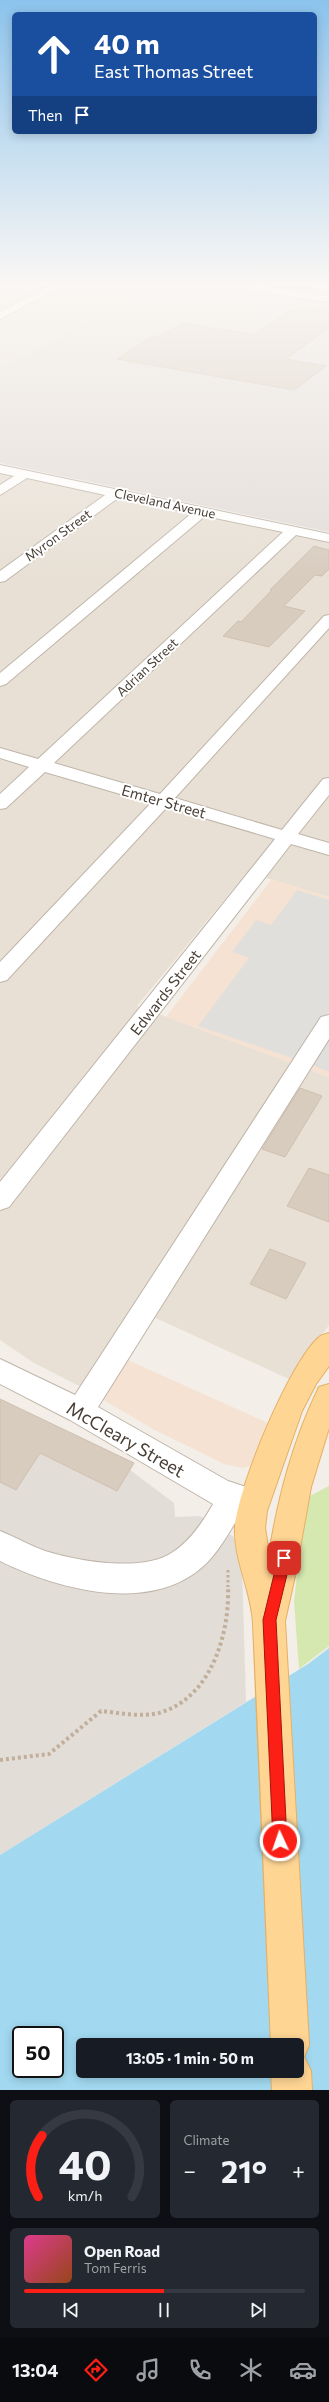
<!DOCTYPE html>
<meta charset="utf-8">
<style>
:root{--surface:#171b24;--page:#242831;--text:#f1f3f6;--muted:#9ea1a6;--line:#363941;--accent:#fc1f16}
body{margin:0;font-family:Commissioner,sans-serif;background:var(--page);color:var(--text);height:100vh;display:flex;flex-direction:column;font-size:15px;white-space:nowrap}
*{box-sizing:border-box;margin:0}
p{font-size:13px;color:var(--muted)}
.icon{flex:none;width:22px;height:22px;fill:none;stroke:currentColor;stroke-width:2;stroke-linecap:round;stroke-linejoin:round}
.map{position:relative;height:2090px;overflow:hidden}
.panel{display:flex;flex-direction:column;gap:10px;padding:10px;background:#0d0f14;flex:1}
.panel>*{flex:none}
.banner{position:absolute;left:12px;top:12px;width:305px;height:122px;border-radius:6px;box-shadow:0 2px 10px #0003;background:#1a4fa0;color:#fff;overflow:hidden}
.speed{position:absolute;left:12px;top:2026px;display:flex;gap:8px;font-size:20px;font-weight:700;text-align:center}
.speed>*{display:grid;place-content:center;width:52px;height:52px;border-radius:50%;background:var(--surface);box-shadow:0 2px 10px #0003;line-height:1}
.speed .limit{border:2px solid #111;border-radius:6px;background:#fff;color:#111}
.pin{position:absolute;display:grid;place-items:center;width:34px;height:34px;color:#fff;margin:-17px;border-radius:8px;box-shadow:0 2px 6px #0006}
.me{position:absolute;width:44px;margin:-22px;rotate:357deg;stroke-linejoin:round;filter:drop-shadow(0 0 3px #0008)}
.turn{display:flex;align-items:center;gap:14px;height:84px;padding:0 16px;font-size:18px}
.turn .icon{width:52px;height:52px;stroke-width:2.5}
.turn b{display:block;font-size:28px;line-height:34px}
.then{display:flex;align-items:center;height:38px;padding:0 16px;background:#0003;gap:8px;font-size:15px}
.big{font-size:30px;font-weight:700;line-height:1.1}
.panel .widget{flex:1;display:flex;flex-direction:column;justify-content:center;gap:6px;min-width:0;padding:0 14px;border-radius:6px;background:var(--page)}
.panel .dial{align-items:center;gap:0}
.dial svg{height:104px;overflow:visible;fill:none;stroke:var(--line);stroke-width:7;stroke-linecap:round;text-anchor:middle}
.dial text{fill:var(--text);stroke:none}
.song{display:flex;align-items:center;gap:12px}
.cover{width:48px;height:48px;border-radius:6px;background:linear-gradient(135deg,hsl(330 70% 55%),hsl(20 70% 35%))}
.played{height:4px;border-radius:2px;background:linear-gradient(90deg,var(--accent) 50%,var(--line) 50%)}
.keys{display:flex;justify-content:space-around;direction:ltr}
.heat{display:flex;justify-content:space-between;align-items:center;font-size:22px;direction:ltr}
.panel .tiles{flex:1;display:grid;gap:10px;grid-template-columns:1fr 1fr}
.widget:last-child{grid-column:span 2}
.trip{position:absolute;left:76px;top:2038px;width:228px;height:40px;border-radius:6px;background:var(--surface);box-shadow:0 2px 10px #0003;font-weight:700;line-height:40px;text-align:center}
.tab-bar{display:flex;height:64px;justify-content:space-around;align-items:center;background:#090b0e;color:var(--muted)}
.tab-bar .icon{width:28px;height:28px}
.tab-bar .current{color:var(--accent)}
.tab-bar b{font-size:18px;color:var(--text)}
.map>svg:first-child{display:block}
.residential{fill:#e8e0d5}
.commercial{fill:#f6e2d2}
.industrial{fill:#e3ddd8}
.green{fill:#d5e8af}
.parking{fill:#e1dfdc}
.water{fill:#a2d9f1;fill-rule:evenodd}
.building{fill:#d8ccbf;stroke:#d0c0af}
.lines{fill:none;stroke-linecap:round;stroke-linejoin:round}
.minor-casing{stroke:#bfb5a9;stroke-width:2}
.major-casing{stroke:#e5b064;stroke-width:2}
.path-far1{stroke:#c1af9a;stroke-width:3;stroke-dasharray:2.5 2.5;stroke-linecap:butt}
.path{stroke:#c1af9a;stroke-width:4;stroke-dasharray:3 3;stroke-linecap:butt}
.minor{fill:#fff;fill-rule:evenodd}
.major{fill:#ffd594;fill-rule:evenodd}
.route{fill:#fc1f16;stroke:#a4140e}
.labels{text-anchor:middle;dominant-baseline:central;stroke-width:4;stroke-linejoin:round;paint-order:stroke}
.far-street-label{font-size:13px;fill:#473e36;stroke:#fff}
.street-label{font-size:15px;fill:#473e36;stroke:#fff}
.near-street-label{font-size:18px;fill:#473e36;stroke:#fff}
</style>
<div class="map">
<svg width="329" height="2090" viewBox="0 0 329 2090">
<rect width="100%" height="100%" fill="#f3eee7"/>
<!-- residential -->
<g class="residential">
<polygon points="0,286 152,286 0,369"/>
<polygon points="0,472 329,541 329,897 247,872 137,1006 329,1077 329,1325 291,1380 138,1310 85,1389 34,1363 0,1340"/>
</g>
<!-- commercial -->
<g class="commercial">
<polygon points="272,879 329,897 329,1077 166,1017"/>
<polygon points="121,1357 270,1424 252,1465 243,1468 224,1464 153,1429 97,1396"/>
</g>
<!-- industrial -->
<g class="industrial">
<polygon points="152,286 232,286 329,301 329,532 0,463 0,369"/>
<polygon points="0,1399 134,1463 130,1470 174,1503 175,1517 200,1516 234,1537 242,1566 246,1702 0,1855"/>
</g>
<!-- green -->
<g class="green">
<polygon points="261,286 315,286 305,292"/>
<polygon points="329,1486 329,1646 299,1669 294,1601 306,1498"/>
</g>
<!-- parking -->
<g class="parking">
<polygon points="297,890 329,900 329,1012 298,1060 198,1026 249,958 232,952 256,920 271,925"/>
<polygon points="329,1034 329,1072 310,1064"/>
</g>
<!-- water -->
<path class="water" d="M329 1648V2090H0V1855L308 1664ZM21 2035H55V2069H21ZM83 2045H297V2071H83Z"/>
<!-- building -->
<g class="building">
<polygon points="303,307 329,311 329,328 286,359 326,366 294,390 117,359 153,336 159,337 183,323 253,335 291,310 298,311"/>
<polygon points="314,546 329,550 329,569 322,576 315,575 284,606 305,611 269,647 223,636 238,621 241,622 272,590 270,590"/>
<polygon points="300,1088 322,1096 285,1157 262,1149"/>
<polygon points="309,1168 329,1175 329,1222 287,1206"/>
<polygon points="270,1249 306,1263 286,1299 250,1284"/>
<polygon points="0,1399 134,1463 117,1491 40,1453 16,1490 0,1482"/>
</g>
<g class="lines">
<defs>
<g id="minor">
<polygon points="50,286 62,286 0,319 0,312"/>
<polygon points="239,286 264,286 329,296 329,302 243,289"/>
<polygon points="0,465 329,534 329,542 296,535 54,763 160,794 324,616 329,615 329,628 175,798 282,830 323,779 329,778 329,795 298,834 329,843 329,855 291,844 9,1207 0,1210 0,1182 275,839 167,807 7,980 0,982 0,962 151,803 45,772 6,808 0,809 0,794 29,767 0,758 0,748 38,759 283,532 205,516 6,684 0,686 0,673 192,513 118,498 5,581 0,582 0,571 105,495 27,478 0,495 0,485 14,476 0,473"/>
<path d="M329 1015V1039L98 1407 228 1481 264 1493 269 1503 264 1513 254 1517 241 1513C228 1534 216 1558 195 1573 140 1612 55 1588 0 1561V1531C15 1537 29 1545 45 1551 77 1561 143 1573 173 1552 190 1541 202 1523 212 1506L213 1504 70 1420 0 1384V1359L75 1395 321 1017Z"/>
</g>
<path id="major" d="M329 1333V1366L316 1384 302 1411 267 1511 265 1528 269 1553C279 1494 293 1441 319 1387L329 1384V1428L311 1487 295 1576 285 1621 309 2045 304 2057 311 2071 312 2090H272L271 2071H297V2045H271C265 1905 260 1765 253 1624 252 1592 233 1559 235 1526 238 1487 290 1362 319 1337 321 1335 326 1334 329 1333Z"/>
</defs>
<!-- minor casing -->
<use href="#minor" class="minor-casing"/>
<!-- major casing -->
<use href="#major" class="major-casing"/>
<!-- path-far1 -->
<polyline class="path-far1" points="228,1570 228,1587"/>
<!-- path -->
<path class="path" d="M0 1760 49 1754 101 1711C120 1713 143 1718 162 1712 212 1696 230 1632 228 1586"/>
<!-- minor -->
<use href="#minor" class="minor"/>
<!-- major -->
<use href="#major" class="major"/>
</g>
<!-- sky -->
<linearGradient id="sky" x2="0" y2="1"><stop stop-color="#8cc3ec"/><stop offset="0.49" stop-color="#faf7f4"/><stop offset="1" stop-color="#faf7f4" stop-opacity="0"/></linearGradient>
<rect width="329" height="579" fill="url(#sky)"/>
<!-- route -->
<polygon class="route" points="284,1552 289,1554 291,1558 276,1620 287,1841 285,1846 280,1848 275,1846 273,1841 263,1620 278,1558 280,1554"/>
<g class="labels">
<!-- far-street labels -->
<g class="far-street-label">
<text transform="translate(165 503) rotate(12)">Cleveland Avenue</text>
<text transform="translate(58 535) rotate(-36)">Myron Street</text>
<text transform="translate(147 667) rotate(-43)">Adrian Street</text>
</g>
<!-- street labels -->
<g class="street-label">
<text transform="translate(164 801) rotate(16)">Emter Street</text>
<text transform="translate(165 992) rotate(-52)">Edwards Street</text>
</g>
<!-- near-street labels -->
<g class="near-street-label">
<text transform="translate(126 1439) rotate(30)">McCleary Street</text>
</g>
</g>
</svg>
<div class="speed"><div class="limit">50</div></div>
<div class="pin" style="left:284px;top:1558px;background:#d93025"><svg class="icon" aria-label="arrive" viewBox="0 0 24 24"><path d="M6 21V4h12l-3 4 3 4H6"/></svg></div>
<svg class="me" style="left:280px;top:1841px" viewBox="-20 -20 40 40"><circle r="17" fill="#fc1f16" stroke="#fff" stroke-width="3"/><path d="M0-11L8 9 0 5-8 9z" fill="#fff"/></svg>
<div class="trip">13:05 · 1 min · 50 m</div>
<div class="banner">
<div class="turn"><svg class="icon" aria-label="ahead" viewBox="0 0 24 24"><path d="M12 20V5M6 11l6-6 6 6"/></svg><div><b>40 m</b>East Thomas Street</div></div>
<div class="then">Then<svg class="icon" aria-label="arrive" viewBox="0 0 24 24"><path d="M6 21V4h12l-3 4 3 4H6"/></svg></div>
</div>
</div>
<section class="panel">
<div class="tiles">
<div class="widget dial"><svg viewBox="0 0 100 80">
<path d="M14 69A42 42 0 1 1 86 69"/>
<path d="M14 69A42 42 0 0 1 17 22" stroke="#fc1f16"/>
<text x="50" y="56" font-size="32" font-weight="700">40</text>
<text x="50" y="72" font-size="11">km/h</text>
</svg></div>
<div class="widget"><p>Climate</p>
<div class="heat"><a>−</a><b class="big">21°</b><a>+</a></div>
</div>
<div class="widget">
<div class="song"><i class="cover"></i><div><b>Open Road</b><p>Tom Ferris</p></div></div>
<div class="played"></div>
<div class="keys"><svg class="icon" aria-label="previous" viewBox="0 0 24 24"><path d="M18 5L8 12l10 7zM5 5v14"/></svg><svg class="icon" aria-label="pause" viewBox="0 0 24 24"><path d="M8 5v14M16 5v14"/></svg><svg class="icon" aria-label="next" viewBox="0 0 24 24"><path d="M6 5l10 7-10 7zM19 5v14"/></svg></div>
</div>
</div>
</section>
<nav class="tab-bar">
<b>13:04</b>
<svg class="icon current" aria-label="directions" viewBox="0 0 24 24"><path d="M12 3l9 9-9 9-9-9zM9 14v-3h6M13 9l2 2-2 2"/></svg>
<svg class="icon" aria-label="music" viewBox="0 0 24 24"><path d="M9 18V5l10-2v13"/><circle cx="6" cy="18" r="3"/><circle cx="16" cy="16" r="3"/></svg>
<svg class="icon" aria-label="phone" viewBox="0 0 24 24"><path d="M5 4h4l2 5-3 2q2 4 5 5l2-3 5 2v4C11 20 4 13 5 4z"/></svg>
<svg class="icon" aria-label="climate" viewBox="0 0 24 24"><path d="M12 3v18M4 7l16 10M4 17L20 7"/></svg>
<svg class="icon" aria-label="car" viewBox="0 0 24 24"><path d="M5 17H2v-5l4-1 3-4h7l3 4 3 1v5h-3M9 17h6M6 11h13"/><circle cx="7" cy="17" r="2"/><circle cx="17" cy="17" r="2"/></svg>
</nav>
